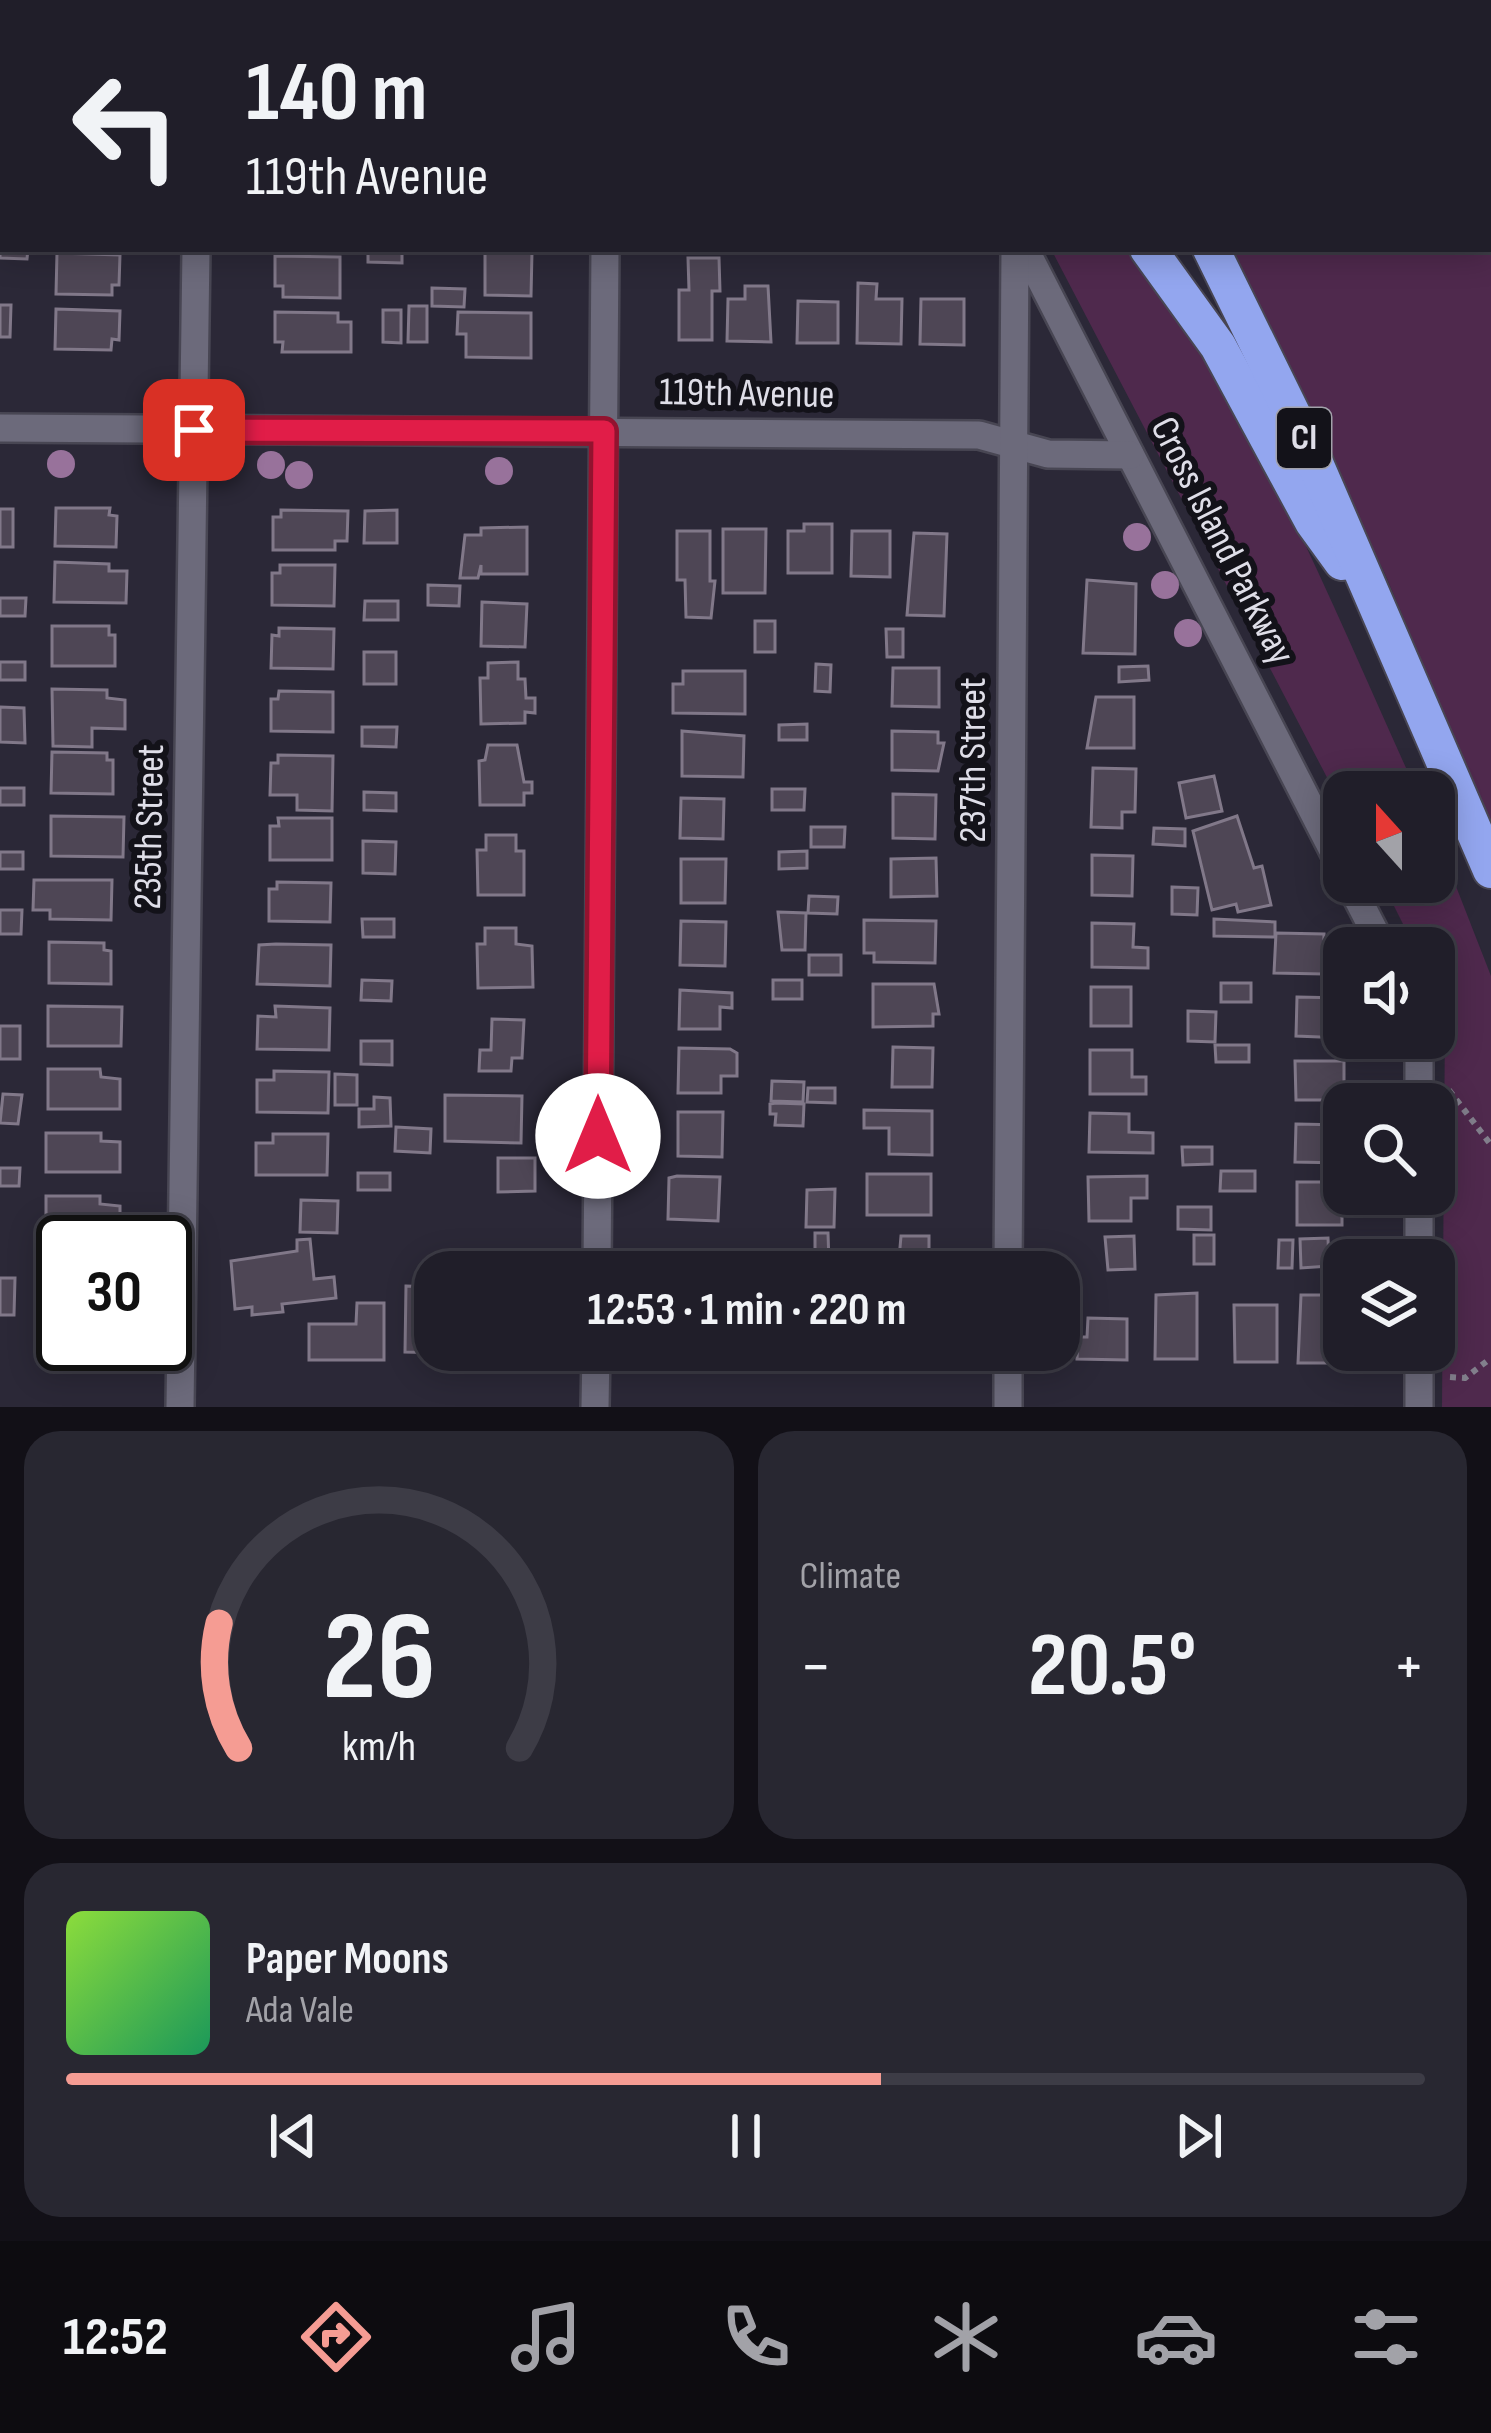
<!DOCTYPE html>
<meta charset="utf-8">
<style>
:root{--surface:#201e29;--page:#282731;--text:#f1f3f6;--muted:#a2a2a8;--line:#3d3c46;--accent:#f59c93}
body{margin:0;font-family:"Sofia Sans Condensed",sans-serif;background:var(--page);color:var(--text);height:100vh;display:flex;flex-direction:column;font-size:45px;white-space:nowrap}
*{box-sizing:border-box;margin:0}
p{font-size:39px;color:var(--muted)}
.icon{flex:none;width:66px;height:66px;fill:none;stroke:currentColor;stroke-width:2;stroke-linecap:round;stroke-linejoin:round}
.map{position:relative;height:1407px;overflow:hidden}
.side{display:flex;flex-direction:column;gap:24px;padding:24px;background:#121017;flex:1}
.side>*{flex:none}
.top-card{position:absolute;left:0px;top:0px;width:1491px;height:252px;box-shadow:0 6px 30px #0003,0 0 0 3px var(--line);background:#201e29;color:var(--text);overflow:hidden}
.needle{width:78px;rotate:339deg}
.buttons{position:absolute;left:1323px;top:771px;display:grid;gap:24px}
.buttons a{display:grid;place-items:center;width:132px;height:132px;border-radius:24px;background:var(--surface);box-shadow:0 6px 30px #0003,0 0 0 3px var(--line);font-size:60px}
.speed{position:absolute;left:36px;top:1215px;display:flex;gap:24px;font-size:60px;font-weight:700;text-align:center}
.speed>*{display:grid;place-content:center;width:156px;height:156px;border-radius:50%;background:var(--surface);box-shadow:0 6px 30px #0003,0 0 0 3px var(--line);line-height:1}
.speed .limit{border:6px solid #111;border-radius:18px;background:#fff;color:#111}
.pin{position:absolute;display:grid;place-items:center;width:102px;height:102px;color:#fff;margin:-51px;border-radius:24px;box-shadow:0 6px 18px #0006}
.me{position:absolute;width:132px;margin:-66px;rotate:0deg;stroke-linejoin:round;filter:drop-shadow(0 0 9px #0008)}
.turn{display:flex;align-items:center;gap:42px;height:252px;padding:0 48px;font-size:54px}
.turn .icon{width:156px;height:156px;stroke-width:2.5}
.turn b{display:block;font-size:84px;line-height:102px}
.big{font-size:90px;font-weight:700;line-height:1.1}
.side .widget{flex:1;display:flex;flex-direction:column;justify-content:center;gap:18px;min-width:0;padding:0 42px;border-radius:36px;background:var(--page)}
.side .dial{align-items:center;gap:0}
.dial svg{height:312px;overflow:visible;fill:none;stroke:var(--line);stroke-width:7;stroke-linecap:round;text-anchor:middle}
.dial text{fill:var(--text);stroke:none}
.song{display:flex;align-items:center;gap:36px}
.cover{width:144px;height:144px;border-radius:18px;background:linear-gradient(135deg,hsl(90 70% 55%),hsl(150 70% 35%))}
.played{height:12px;border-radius:6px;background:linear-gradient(90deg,var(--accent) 60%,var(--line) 60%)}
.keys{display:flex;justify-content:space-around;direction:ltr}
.heat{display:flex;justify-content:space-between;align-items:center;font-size:66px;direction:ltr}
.side .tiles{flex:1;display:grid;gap:24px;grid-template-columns:1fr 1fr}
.widget:last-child{grid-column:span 2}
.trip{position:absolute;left:414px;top:1251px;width:666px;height:120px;border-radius:36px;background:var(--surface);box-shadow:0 6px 30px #0003,0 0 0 3px var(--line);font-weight:700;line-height:120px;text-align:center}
.menu{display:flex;height:192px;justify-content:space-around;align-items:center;background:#0d0c10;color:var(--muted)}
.menu .icon{width:84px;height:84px}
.menu .selected{color:var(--accent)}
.menu b{font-size:54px;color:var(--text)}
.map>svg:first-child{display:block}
.green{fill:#4f294d}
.building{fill:#4e4655;stroke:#817889;stroke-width:3}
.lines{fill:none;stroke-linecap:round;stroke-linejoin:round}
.street-casing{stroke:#484653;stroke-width:32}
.highway-casing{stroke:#484653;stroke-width:40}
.path{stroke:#827f8c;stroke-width:6;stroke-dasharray:6 6;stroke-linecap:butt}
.street{stroke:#6c6a7b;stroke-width:27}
.highway{stroke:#93a6ef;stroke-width:36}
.tree{fill:#98729b}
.route-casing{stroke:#92132f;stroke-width:30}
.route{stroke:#e11d48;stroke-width:21}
.labels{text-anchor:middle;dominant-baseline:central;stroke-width:12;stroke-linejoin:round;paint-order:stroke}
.shield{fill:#131219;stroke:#a2a1aa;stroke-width:3}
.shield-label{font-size:36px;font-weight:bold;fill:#dfdee8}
.street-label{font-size:39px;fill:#dfdee8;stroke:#131219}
</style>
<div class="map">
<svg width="1491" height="1407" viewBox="0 0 1491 1407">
<rect width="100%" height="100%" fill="#2b2837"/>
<!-- green -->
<g class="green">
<polygon points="1097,0 1491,0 1491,825 1385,574 1230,249 1488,249 1488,3"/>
<path d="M1051 249H1129C1257 409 1332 607 1417 792H1344V810Z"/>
<polygon points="1434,830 1491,976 1491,1407 1442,1407 1445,1020 1434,993 1434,948 1415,948 1382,882 1434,882"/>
</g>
<!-- building -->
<g class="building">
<polygon points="0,239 3,249 28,249 27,259 0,258"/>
<polygon points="368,249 402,249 402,263 368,262"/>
<polygon points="485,251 532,252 531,296 485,295"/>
<polygon points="57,253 120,255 119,285 112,285 112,295 56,294"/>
<polygon points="275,256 340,257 340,298 283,297 283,286 275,286"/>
<polygon points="688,258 719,258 720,291 712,291 712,340 679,340 679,290 689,290"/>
<polygon points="858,283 877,284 876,299 902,299 901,344 857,343"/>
<polygon points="745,286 768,286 771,342 727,341 728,299 745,299"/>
<polygon points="432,288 465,289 464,307 432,306"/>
<polygon points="921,299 964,299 964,345 920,344"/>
<polygon points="798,301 838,302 838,343 797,343"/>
<polygon points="0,305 11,305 10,337 0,337"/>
<polygon points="409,306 427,306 427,342 408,342"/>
<polygon points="56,309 120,311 119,340 112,339 111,350 55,349"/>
<polygon points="383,310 401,310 401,343 383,342"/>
<polygon points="275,312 338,313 338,322 351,322 351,352 282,352 283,342 275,342"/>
<polygon points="458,312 531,313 531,358 466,357 466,334 457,334"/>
<polygon points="56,508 110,508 109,515 117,516 116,547 55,546"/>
<rect x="0" y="509" width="13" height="38"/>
<polygon points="281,510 348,511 347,541 335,541 335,550 273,550 273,517 281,517"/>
<polygon points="397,510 397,543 364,543 365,511"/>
<polygon points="804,524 832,524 832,573 788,573 788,531 804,531"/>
<polygon points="527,527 527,574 481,574 481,565 478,578 460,578 465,535 481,535 481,528"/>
<polygon points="723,529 766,529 765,593 723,593"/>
<polygon points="677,531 710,531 710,581 715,581 711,618 686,617 685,580 677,580"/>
<polygon points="852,531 890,531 890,577 851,576"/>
<polygon points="914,533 947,534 944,616 907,615"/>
<polygon points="55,562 109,564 109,571 127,571 126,603 54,602"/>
<polygon points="280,565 335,565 334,606 272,605 272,573 280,573"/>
<polygon points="1087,580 1136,584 1135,654 1083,653"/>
<polygon points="428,585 460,586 459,606 428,605"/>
<polygon points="0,598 26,598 25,616 0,616"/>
<polygon points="365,601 398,601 398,620 364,620"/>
<polygon points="482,602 527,604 525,647 481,646"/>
<rect x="755" y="621" width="20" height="31"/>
<polygon points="52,626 109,626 109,635 115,635 115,666 52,666"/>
<polygon points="279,628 334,629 333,669 271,668 272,635 279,636"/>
<polygon points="886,629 903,629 903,657 887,657"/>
<rect x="364" y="652" width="32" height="32"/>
<rect x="0" y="662" width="25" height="18"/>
<polygon points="518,662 518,679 525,679 526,698 535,698 535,713 525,712 525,723 481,724 480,678 488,678 488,663"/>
<polygon points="816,664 831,665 830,692 815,691"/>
<polygon points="1148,666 1149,680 1119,682 1119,667"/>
<polygon points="893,668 939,668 939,707 892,706"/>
<polygon points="683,671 745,671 745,714 673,713 673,684 683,684"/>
<polygon points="52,689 107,690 107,698 125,700 125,729 92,728 92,747 53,746"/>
<polygon points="279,691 333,692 333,732 271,731 271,699 278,699"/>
<polygon points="1096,697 1134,697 1134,748 1087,748"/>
<polygon points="0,707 24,708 25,743 0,742"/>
<polygon points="807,724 807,740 779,740 779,725"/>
<polygon points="362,727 397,727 396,747 362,746"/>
<polygon points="682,731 744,736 743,777 682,776"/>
<polygon points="892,731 938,732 938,743 944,743 938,771 892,770"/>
<polygon points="488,745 517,745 524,782 532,782 532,793 524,793 524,805 480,805 479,761 485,760"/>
<polygon points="52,752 107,753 107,760 113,760 113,794 51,793"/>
<polygon points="278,755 333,756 332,811 297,810 297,795 270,795 271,763 278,763"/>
<polygon points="1093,768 1136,769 1135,812 1122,812 1122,828 1091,827"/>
<polygon points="1214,776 1222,811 1186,818 1179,783"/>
<rect x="0" y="788" width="24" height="17"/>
<polygon points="772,789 805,789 804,810 772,810"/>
<polygon points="364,792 396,793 396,811 364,810"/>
<polygon points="893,794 936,795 935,839 893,838"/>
<polygon points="681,798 724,799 723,839 680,838"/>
<polygon points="51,816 124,817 123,857 51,856"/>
<polygon points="1237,816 1254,868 1262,866 1271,905 1238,912 1236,904 1212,910 1193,831"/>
<polygon points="278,818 332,818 332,860 270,860 270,826 279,826"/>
<polygon points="811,827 845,827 844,847 811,847"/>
<polygon points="1154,828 1185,829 1185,846 1153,844"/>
<polygon points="486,835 516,835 516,851 524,851 524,895 478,895 477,850 486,850"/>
<polygon points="363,841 396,842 395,874 363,873"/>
<polygon points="807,851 807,868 779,869 779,852"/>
<rect x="0" y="852" width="23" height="17"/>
<polygon points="1092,855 1133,856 1132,896 1092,895"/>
<polygon points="936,858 937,896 891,897 891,859"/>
<polygon points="681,859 726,859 725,903 681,903"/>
<polygon points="34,880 112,880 111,920 50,919 50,910 33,910"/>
<polygon points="277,882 331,883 330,922 269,921 269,889 277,889"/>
<polygon points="1172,887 1198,888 1197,915 1172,914"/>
<polygon points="809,896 838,897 837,914 808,913"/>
<polygon points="0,910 22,910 21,934 0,934"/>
<polygon points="778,912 806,913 805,950 782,950"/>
<polygon points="362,919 394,919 394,937 363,937"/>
<polygon points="1214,919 1275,922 1275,937 1214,936"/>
<polygon points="864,920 936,921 935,963 874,962 874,953 864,953"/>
<polygon points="681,921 726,922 725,966 680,965"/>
<polygon points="1092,923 1134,924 1133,947 1148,948 1148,968 1092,967"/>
<polygon points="485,928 516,928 516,944 532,946 533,987 478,988 477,944 485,944"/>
<polygon points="1276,933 1324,934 1323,974 1274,973"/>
<polygon points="49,942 104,943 104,950 111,951 111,984 49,983"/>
<polygon points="276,944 331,945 330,986 257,984 259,945"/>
<rect x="809" y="955" width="32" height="20"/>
<polygon points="362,980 392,981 391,1001 361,1000"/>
<rect x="773" y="980" width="29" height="19"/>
<rect x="1221" y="983" width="30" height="19"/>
<polygon points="873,984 934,984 939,1014 933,1014 933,1026 873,1027"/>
<rect x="1091" y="987" width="40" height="39"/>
<polygon points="680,990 732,993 732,1008 720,1007 720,1029 679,1029"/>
<polygon points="1297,997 1344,998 1344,1038 1296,1036"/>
<polygon points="48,1006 122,1007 121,1046 48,1046"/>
<polygon points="275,1006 330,1008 329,1050 257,1049 258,1016 276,1017"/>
<polygon points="1188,1011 1216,1012 1215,1042 1188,1041"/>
<polygon points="492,1019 524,1020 522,1058 512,1058 511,1071 479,1071 480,1050 491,1050"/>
<rect x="0" y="1026" width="20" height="33"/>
<polygon points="361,1041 392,1041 392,1065 361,1064"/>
<polygon points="1215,1045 1249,1045 1249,1062 1216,1062"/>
<polygon points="893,1047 933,1048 932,1087 892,1087"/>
<polygon points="679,1048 730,1049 737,1053 737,1076 721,1076 721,1093 678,1093"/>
<polygon points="1090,1050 1132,1050 1132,1077 1146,1077 1146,1094 1090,1094"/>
<polygon points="1295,1061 1344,1061 1344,1100 1296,1100"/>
<polygon points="48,1069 100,1069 101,1077 120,1079 120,1109 48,1109"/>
<polygon points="274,1071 329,1072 328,1113 257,1112 257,1080 274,1080"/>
<polygon points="335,1074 357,1075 357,1105 335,1105"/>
<polygon points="772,1081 804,1082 803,1102 771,1101"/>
<polygon points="808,1088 835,1088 835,1103 807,1102"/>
<polygon points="3,1094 22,1095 18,1124 0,1123"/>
<polygon points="445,1095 522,1096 521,1143 445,1141"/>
<polygon points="374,1097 390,1098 391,1126 359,1127 359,1109 374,1109"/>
<polygon points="776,1103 804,1104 803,1126 775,1125 776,1114 770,1114 770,1104"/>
<polygon points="864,1110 932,1111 932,1155 889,1154 889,1128 864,1128"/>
<polygon points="678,1112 723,1112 722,1157 678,1156"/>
<polygon points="1090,1113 1129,1114 1129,1132 1153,1133 1153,1153 1089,1152"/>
<polygon points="1296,1124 1344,1125 1343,1163 1295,1162"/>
<polygon points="396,1127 431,1129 430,1153 395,1151"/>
<polygon points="46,1133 101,1133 101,1141 120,1142 120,1172 46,1172"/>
<polygon points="273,1134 328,1134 327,1175 256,1175 256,1143 273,1143"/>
<polygon points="1182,1147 1212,1147 1212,1164 1183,1165"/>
<polygon points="498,1158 535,1158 535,1191 498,1192"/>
<polygon points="0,1168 20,1168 19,1186 0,1186"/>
<polygon points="1221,1171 1255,1171 1255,1191 1220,1191"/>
<rect x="358" y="1173" width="32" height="17"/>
<rect x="867" y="1174" width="64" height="41"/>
<polygon points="677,1176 720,1177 718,1221 668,1219 669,1178"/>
<polygon points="1147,1176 1147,1198 1131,1198 1131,1221 1089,1221 1088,1177"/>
<polygon points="1297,1182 1342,1182 1342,1196 1350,1196 1350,1207 1342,1208 1342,1225 1297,1225"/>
<polygon points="835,1189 834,1227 806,1227 807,1190"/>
<polygon points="46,1196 100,1196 100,1204 120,1206 120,1235 46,1236"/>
<polygon points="301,1200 338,1201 337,1233 300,1232"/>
<polygon points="1178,1207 1211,1207 1211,1230 1178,1229"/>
<polygon points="815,1233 828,1233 829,1263 815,1262"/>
<rect x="1194" y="1235" width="20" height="29"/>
<polygon points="901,1236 929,1236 929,1259 899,1259"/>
<polygon points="1134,1236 1135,1269 1108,1270 1105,1237"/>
<polygon points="1328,1238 1329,1266 1301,1268 1300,1239"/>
<polygon points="310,1239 314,1279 334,1277 336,1298 282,1304 283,1312 252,1315 252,1307 235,1309 231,1261 297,1251 297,1240"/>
<polygon points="1279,1240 1293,1240 1292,1268 1278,1268"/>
<polygon points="44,1258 63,1258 63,1299 44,1298"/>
<rect x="732" y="1261" width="21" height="11"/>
<polygon points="0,1278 15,1278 14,1315 0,1315"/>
<polygon points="406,1286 435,1287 435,1350 447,1353 405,1352"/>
<polygon points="1197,1293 1197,1359 1155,1359 1156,1295"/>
<polygon points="1301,1295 1341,1295 1343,1363 1298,1363"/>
<polygon points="357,1303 384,1303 384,1360 309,1360 309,1324 356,1324"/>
<polygon points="1234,1305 1277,1305 1277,1362 1235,1362"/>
<polygon points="1088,1318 1127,1319 1127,1360 1077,1359 1078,1337 1087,1337"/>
<polygon points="45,1323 63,1323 63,1344 106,1344 106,1355 99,1356 99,1362 45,1362"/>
<polygon points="493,1350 533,1350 533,1361 493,1360"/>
<polygon points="750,1350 795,1350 795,1356 750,1355"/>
<polygon points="830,1350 874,1350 874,1357 830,1356"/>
<rect x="890" y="1350" width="44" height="6"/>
</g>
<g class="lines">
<defs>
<g id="street">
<polyline points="899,0 901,3"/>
<polyline points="199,3 199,0"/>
<polyline points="608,3 608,0"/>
<polyline points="1025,249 1344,872"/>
<polyline points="0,428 979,435 1048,454 1130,455"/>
<polyline points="1349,882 1383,948"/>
<polyline points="1419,1038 1419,1104"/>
<polyline points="1419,1194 1419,1260"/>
<polyline points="597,1272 605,249"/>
<polyline points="1008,1272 1015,249"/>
<polyline points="180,1407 196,249"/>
<polyline points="595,1407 596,1350"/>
<polyline points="1008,1407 1008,1350"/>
<polyline points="1419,1407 1419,1350"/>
</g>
<g id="highway">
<polyline points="937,0 939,3"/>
<polyline points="1077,0 1079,3"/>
<polyline points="1148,249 1218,346 1313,522 1342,562"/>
<polyline points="1211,249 1305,440 1491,870"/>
</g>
</defs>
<!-- street casing -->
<use href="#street" class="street-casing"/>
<!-- highway casing -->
<use href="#highway" class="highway-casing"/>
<!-- path -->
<g class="path">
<polyline points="1449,1090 1491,1145"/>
<polyline points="1450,1377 1465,1378 1491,1358"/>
</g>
<!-- street -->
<use href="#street" class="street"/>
<!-- highway -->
<use href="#highway" class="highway"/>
</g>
<!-- trees -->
<g class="tree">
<circle cx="61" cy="464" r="14"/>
<circle cx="271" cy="465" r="14"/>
<circle cx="499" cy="471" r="14"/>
<circle cx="299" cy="475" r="14"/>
<circle cx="1137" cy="537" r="14"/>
<circle cx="1165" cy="585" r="14"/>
<circle cx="1188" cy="633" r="14"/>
</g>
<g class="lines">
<defs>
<polyline id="route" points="194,430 604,431 598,1136"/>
</defs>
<!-- route casing -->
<use href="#route" class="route-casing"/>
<!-- route -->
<use href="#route" class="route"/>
</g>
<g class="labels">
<!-- shield labels -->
<rect class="shield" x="1277" y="408" width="54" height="60" rx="9"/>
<g class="shield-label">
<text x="1304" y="438">CI</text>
</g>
<!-- street labels -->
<g class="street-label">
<text transform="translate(747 394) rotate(1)">119th Avenue</text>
<text transform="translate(1222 541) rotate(63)">Cross Island Parkway</text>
<text transform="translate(973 760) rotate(-90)">237th Street</text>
<text transform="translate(150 827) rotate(-89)">235th Street</text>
</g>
</g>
</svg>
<div class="buttons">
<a><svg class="needle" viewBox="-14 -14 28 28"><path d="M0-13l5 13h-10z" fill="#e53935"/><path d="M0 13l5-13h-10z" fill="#a2a2a8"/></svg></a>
<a><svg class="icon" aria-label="sound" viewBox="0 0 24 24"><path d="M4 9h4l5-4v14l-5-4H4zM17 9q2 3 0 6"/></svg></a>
<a><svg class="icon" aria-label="search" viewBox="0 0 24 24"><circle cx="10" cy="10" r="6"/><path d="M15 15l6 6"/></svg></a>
<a><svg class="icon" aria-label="layers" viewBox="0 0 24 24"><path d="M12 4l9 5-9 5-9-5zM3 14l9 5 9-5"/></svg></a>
</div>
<div class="speed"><div class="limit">30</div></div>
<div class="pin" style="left:194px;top:430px;background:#d93025"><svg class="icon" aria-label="arrive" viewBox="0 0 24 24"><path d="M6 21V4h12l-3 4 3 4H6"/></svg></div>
<svg class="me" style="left:598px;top:1136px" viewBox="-20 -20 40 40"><circle r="19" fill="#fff"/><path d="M0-13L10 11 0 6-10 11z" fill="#e11d48"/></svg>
<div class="trip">12:53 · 1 min · 220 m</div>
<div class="top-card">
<div class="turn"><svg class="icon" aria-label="left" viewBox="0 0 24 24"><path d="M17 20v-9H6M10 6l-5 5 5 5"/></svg><div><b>140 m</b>119th Avenue</div></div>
</div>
</div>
<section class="side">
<div class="tiles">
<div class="widget dial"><svg viewBox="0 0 100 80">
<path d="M14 69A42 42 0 1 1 86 69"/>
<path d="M14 69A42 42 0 0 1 9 37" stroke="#f59c93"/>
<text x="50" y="56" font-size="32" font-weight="700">26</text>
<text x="50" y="72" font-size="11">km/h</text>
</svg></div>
<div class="widget"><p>Climate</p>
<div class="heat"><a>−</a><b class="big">20.5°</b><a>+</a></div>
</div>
<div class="widget">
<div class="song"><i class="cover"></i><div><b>Paper Moons</b><p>Ada Vale</p></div></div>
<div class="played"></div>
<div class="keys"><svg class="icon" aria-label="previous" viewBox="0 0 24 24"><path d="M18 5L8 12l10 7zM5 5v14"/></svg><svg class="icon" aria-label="pause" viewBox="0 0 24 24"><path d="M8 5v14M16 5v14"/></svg><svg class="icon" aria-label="next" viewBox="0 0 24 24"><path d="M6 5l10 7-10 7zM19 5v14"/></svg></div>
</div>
</div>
</section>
<nav class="menu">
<b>12:52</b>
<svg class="icon selected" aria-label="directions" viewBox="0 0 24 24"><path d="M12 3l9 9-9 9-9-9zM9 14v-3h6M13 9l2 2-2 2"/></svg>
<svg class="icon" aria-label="music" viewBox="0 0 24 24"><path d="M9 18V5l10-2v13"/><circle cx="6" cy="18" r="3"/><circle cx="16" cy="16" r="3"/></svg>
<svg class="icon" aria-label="phone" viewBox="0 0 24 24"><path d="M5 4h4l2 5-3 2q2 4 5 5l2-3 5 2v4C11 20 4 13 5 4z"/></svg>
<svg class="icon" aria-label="climate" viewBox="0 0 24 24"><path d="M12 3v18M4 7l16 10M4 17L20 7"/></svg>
<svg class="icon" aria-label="car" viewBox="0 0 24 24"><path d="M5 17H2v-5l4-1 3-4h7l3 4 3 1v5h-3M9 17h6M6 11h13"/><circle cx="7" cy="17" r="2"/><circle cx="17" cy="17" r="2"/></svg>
<svg class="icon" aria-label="filters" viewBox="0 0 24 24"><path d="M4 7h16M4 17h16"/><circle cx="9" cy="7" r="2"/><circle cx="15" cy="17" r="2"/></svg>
</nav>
